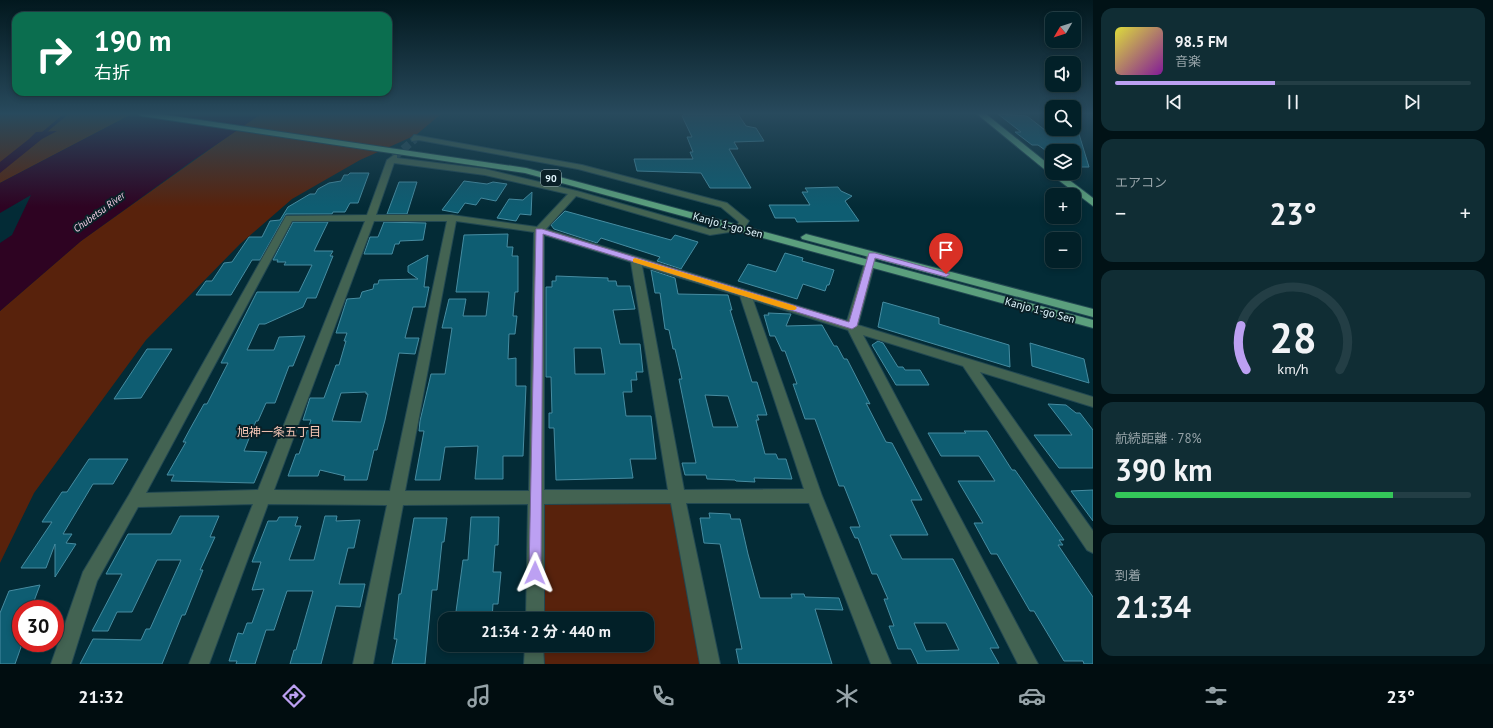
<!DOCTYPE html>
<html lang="ja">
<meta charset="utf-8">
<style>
:root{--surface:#022028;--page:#102d34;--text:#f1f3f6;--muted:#96a3a8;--line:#233e45;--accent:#bca0f2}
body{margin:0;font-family:"PT Sans","Noto Sans JP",sans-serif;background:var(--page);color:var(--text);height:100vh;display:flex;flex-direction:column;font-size:15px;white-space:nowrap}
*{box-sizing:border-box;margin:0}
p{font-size:13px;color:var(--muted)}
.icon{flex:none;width:22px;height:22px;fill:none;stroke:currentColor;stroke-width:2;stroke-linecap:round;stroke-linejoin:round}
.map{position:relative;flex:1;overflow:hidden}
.side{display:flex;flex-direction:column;gap:8px;padding:8px;background:#011216;width:400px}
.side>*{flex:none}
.hud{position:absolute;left:12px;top:12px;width:380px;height:84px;border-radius:12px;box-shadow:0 2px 6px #0003,0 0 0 1px var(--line);background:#0b6e4f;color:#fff;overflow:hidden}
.needle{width:26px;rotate:231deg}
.buttons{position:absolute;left:1045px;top:12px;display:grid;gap:8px}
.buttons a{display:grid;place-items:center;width:36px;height:36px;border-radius:8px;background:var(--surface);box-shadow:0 2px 6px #0003,0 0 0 1px var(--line);font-size:20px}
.speed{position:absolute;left:12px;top:600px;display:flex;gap:8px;font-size:20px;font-weight:700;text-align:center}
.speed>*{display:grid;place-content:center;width:52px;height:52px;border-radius:50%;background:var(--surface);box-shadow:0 2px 6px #0003,0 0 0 1px var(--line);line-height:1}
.speed .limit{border:6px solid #d22;background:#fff;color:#111}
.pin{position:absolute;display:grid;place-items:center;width:34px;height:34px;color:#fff;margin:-41px -17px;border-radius:50% 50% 50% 0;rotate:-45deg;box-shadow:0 0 4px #0007}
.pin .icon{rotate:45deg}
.me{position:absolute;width:44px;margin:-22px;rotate:1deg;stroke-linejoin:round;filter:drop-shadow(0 0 3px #0008)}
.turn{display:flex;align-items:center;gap:14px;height:84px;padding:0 16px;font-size:18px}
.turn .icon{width:52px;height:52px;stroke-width:2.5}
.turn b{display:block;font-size:28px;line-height:34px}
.big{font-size:30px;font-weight:700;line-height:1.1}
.side .card{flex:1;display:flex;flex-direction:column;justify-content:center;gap:6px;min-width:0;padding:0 14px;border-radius:12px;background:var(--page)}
.side .dial{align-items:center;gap:0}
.dial svg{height:104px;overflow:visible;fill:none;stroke:var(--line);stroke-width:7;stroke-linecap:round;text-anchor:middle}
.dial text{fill:var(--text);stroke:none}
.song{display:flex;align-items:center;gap:12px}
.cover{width:48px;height:48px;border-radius:6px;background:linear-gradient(135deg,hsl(60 70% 55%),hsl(290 70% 35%))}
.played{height:4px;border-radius:2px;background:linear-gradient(90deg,var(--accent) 45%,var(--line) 45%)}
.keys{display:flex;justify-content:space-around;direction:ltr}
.heat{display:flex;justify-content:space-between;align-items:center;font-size:22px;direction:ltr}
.charge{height:6px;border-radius:3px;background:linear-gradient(90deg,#34c759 78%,var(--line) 0)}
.trip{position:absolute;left:438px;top:612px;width:216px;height:40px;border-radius:12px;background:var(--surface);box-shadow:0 2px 6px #0003,0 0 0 1px var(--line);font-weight:700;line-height:40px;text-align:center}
.menu{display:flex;height:64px;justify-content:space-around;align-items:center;background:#010d10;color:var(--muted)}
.menu .icon{width:28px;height:28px}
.menu .selected{color:var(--accent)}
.menu b{font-size:18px;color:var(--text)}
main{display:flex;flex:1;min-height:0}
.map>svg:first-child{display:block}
.green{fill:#58220c}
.water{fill:#2e0322}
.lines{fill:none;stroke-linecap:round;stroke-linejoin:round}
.stream{stroke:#2e0322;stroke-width:3}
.building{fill:#0e5d72;stroke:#468ca1;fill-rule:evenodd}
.minor-tunnel{stroke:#254a54;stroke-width:8;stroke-dasharray:8 4;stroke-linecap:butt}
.minor-casing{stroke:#224852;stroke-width:2}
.major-casing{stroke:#224852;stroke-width:2}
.minor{fill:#436352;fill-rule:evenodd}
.major{fill:#5b9f7d;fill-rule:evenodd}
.route{fill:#bca0f2;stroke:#7a689d}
.slow{fill:#f59e0b}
.labels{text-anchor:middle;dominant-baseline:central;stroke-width:4;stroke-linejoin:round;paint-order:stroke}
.shield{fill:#0a2027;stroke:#a2b7be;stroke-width:1}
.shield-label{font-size:10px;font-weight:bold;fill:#e3f8ff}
.far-water-label{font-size:10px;font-style:italic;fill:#f5cee6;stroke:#0a2027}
.street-label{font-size:11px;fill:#e3f8ff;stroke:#0a2027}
.neighbourhood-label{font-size:12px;fill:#fac9b8;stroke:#0a2027}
</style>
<main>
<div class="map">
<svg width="1093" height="664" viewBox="0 0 1093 664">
<rect width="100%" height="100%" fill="#032b36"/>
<!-- green -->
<g class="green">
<polygon points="0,114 132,114 0,183"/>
<polygon points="176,114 441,114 416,135 360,160 292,199 240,244 146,340 34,493 0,563 0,311 81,241 244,125"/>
<polygon points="677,495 710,664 534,664 534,645 647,645 647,619 535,619 536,496"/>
</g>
<!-- water -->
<g class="water">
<polygon points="132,114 261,114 192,161 81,241 0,311 0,243 12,235 31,195 0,213 0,183"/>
<polygon points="57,131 42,139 0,173 0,162 29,139 36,132"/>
</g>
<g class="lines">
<!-- stream -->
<polyline class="stream" points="41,135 66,114"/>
</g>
<!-- building -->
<g class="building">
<polygon points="684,114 738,114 746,126 756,128 764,141 734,142 738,149 729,149 751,188 710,188 701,173 637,171 634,159 693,159 690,152 693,152 687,137 692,137 682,116"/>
<polygon points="998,114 1027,116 1050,134 1079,134 1089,167 1074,167 1074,151 1052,151 1052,155 1038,145 1032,145 1015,132 1021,132"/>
<polygon points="350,173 369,173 358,203 350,203 345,212 333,212 332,214 286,214 260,260 252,260 231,295 196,295 206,281 212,281 224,263 232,262 249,237 262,237 270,221 280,220 288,207 310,194 315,194 318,189 329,183 341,181 344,175 348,175"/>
<polygon points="464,181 487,184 493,182 507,184 496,201 481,198 476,205 465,203 458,213 442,210"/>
<polygon points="399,182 417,182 407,214 387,214"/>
<polygon points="838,187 841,191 852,196 845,201 859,221 797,222 795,218 775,218 769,205 810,205 802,192 808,192 805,188"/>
<polygon points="532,192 531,215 520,214 516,221 497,218 509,199 523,200"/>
<polygon points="565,211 671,240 675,235 698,242 681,269 657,261 660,257 601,238 597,243 554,229 551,225"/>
<polygon points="293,222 328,222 314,251 333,251 330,256 333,256 316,298 307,298 303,307 265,324 259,324 247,350 274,350 279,337 305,336 293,366 289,366 275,403 266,403 258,421 256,421 244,451 267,452 254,483 171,481 174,475 167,475 186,442 183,442 190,429 204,404 207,404 228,363 221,363 257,292 299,292 312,265 284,265 286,262 277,262 278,260 273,260"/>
<polygon points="384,222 426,223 423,240 400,241 399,244 395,244 392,254 364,254 370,237 378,237"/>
<polygon points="508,234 507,247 513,247 512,256 518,256 518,292 515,292 513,316 517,316 515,334 509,334 508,359 516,358 516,386 526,386 523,456 503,456 503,479 475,479 478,446 445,447 440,480 415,480 424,431 419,431 420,421 431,374 445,374 452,328 442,328 449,299 466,299 463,316 486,316 489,292 456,292 464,235"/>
<polygon points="785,253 803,258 802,261 834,270 829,285 827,285 825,291 803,284 797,299 738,281 748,264 776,272"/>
<path d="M428 255 424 287H429L425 307H413L405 338H419L415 354 399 353 385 420 377 450H374L367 480H344L345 476 320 470 318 476H288L296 454H299L311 420H303L310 398H324L336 365H339L346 341H344L347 333H336L347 299 360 298 362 292 373 289 374 284H378L379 280 418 279 408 272V266ZM366 392V394H368L361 422 332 421 341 393Z"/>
<path d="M651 270 675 278 678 294 728 295 732 310H730L752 382H757L767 415H757L759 420H756L765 454H776L778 459H786L792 479 754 478 755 482 736 481 735 480 707 479 706 475H685L682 463H696L679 379H682L675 349H673L669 330 665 329 660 293H655ZM705 395 728 396 738 427H713Z"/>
<path d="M556 276 608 278V281H616L617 286H630L635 309 613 310 620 344H640L643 372H636L637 380H631L632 392H623L626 416H651L656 459H630L633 478 556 480 554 428H549V413H552L551 377H546V287H552V281H556ZM574 348H601L605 374H575Z"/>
<polygon points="883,302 939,318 939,324 1009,345 1010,367 878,327"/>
<path d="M768 313 791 314 786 326 822 325 834 346H837L844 359H847L870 404 866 403 886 442 892 443 922 500H911L928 535H890L902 559H953L999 648H990L999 664H918L911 649H898L889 626H894L884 599H888L877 574H872L858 538H855L850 527H860L856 516 844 486H839L815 419H805L793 384H797L785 351H782L775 336H770L764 315H769ZM914 623H946L959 650 926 651Z"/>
<polygon points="878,341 883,343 898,367 903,367 905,370 920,370 929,385 896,385 872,345"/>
<polygon points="1030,343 1084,359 1089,383 1032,366"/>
<polygon points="147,349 172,349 141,398 114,399"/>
<polygon points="1048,404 1066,405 1076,413 1080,413 1093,430 1093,468 1059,468 1034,435 1072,435"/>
<polygon points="964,431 987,431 1012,470 1015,470 1064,540 1059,540 1063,545 1058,545 1093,597 1093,664 1084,664 1083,661 1064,661 1034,611 1030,611 997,554 991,554 974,523 983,523 958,481 995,481 979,456 941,456 928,433 966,433"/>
<polygon points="89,459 128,459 113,484 93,484 63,534 72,534 66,543 76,544 55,577 55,544 46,568 21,568 52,522 42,522 62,492 67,492"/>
<polygon points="1093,490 1093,521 1071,491"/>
<polygon points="709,513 730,514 731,519 740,519 748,554 760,598 792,598 791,594 804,594 805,597 839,598 843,610 815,609 832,664 739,664 736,649 742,649 720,544 704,543 700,518 710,518"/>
<polygon points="180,516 219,516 210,537 215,537 200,570 203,570 185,615 182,615 162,664 80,664 93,639 141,640 146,629 150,629 181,560 157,560 132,612 117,612 108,631 92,631 122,574 106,574 128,534 171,534"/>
<polygon points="325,516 337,516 336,521 360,520 354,548 348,548 339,584 365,584 360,607 336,606 321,664 290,664 294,650 296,650 313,591 287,591 274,630 266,630 255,664 236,664 237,661 229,661 238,633 243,634 247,623 252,623 264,589 252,590 261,562 252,562 268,521 277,521 279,517 298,517 295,526 301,526 289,560 314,560"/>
<polygon points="471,517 499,517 498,545 495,545 493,572 501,572 498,604 493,604 492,619 455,619 463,560 468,560"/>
<polygon points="414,518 447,518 444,542 442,542 437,590 432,590 425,664 392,664 397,639 394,639 399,594 401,594"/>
<polygon points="40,585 31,609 21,609 21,647 15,664 0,664 0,613 9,591"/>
</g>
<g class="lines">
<!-- minor-tunnel -->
<polyline class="minor-tunnel" points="394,157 415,139"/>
<defs>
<g id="minor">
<path d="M414 135 582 165 727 203 749 221 743 230 710 235 576 196 546 229 847 321 867 255 868 253H876L877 255 858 325 1093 397V407L980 372 1093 531V553L1087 550 963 366 863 335 1038 664H1018L848 330 753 300 822 496 891 664H871L809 503H686L720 664H700L671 503 544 504V619H526L528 504 403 505 373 664H353L387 505 268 504 209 664H189L253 504 138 507 97 581 71 664H51L83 572 129 495 286 216 367 215 387 160 394 155H397V158L485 169 577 191 710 229 737 226 739 222 721 207 578 169 419 140 412 141 411 139ZM394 163 485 175 568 194 537 227 452 215H376ZM292 221H365L258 490 146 493ZM374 221H447L390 491 274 490ZM456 221 534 232 529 491H405ZM544 235 631 262 668 490H544ZM642 266 740 296 804 489 684 490Z"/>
<polygon points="525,645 543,645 544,664 524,664"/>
</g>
<g id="major">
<polygon points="138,114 159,114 526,168 1093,320 1093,328 525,173 142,116"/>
<polygon points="977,114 986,114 1052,167 1052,173 1060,173 1093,198 1093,206 1049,173"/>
<polygon points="806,234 1093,309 1093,317 802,239 801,237"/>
</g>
</defs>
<!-- minor casing -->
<use href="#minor" class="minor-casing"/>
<!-- major casing -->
<use href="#major" class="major-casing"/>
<!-- minor -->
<use href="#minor" class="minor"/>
<!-- major -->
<use href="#major" class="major"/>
</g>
<!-- sky -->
<linearGradient id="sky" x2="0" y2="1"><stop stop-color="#02181e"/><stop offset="0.55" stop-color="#284a5d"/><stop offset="1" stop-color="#284a5d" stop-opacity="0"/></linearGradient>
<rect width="1093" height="207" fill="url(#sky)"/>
<!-- route -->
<polygon class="route" points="536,229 542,229 849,322 869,253 875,253 950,274 946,277 875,258 857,326 852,329 543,234 541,573 540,577 535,579 530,577 529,573"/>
<!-- slow -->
<polygon class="slow" points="635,258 795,306 797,308 795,310 789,310 633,262 633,259"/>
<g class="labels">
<!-- shield labels -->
<rect class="shield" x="541" y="170" width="20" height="16" rx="3"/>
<g class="shield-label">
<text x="551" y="178">90</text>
</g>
<!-- far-water labels -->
<g class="far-water-label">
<text transform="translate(99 212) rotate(-36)">Chubetsu River</text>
</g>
<!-- street labels -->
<g class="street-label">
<text transform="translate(728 225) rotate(15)">Kanjo 1-go Sen</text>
<text transform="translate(1040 310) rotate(15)">Kanjo 1-go Sen</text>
</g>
<!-- neighbourhood labels -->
<g class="neighbourhood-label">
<text x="279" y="431">旭神一条五丁目</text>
</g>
</g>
</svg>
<div class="buttons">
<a><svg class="needle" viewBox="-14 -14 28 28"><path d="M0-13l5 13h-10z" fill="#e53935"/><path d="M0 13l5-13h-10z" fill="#96a3a8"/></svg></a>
<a><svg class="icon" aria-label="sound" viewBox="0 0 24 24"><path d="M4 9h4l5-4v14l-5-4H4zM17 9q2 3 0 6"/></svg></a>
<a><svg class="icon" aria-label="search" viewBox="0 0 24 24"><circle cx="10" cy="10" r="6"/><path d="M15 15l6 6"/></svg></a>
<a><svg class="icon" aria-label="layers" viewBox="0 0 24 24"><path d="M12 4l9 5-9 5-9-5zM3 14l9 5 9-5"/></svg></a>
<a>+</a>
<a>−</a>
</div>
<div class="speed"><div class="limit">30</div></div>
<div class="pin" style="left:946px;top:274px;background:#d93025"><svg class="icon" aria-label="arrive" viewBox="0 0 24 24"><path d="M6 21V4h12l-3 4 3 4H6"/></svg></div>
<svg class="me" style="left:535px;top:573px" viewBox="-20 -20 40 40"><path d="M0-17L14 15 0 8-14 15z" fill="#bca0f2" stroke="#fff" stroke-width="4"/></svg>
<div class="trip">21:34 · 2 分 · 440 m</div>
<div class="hud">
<div class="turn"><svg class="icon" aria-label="right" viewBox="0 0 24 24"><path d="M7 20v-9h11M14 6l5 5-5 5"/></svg><div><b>190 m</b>右折</div></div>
</div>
</div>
<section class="side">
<div class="card">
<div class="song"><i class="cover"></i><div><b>98.5 FM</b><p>音楽</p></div></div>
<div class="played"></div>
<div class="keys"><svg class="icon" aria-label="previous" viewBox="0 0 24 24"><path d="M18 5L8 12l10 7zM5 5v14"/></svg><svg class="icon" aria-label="pause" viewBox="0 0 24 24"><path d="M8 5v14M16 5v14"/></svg><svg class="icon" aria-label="next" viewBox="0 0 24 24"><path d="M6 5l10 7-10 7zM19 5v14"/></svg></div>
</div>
<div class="card"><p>エアコン</p>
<div class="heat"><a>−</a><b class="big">23°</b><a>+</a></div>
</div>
<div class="card dial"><svg viewBox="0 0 100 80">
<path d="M14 69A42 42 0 1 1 86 69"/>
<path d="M14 69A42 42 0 0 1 10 35" stroke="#bca0f2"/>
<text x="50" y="56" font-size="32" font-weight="700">28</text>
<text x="50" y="72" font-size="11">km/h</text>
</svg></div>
<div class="card"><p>航続距離 · 78%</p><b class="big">390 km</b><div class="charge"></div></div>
<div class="card"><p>到着</p><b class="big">21:34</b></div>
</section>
</main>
<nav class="menu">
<b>21:32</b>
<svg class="icon selected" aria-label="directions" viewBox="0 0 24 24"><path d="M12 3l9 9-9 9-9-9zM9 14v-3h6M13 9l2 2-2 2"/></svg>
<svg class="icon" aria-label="music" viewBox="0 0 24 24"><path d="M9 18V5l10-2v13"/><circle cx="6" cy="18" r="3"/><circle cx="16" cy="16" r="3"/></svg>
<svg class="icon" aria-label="phone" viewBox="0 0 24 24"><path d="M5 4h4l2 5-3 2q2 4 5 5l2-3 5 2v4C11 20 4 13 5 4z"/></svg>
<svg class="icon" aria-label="climate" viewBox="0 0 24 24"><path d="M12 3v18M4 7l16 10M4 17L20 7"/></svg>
<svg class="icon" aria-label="car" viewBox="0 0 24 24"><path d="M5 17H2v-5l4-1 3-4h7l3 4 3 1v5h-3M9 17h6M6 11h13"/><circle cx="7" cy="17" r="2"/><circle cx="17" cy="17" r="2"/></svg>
<svg class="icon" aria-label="filters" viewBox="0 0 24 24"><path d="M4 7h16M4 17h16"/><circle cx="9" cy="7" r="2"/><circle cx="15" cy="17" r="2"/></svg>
<b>23°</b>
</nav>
